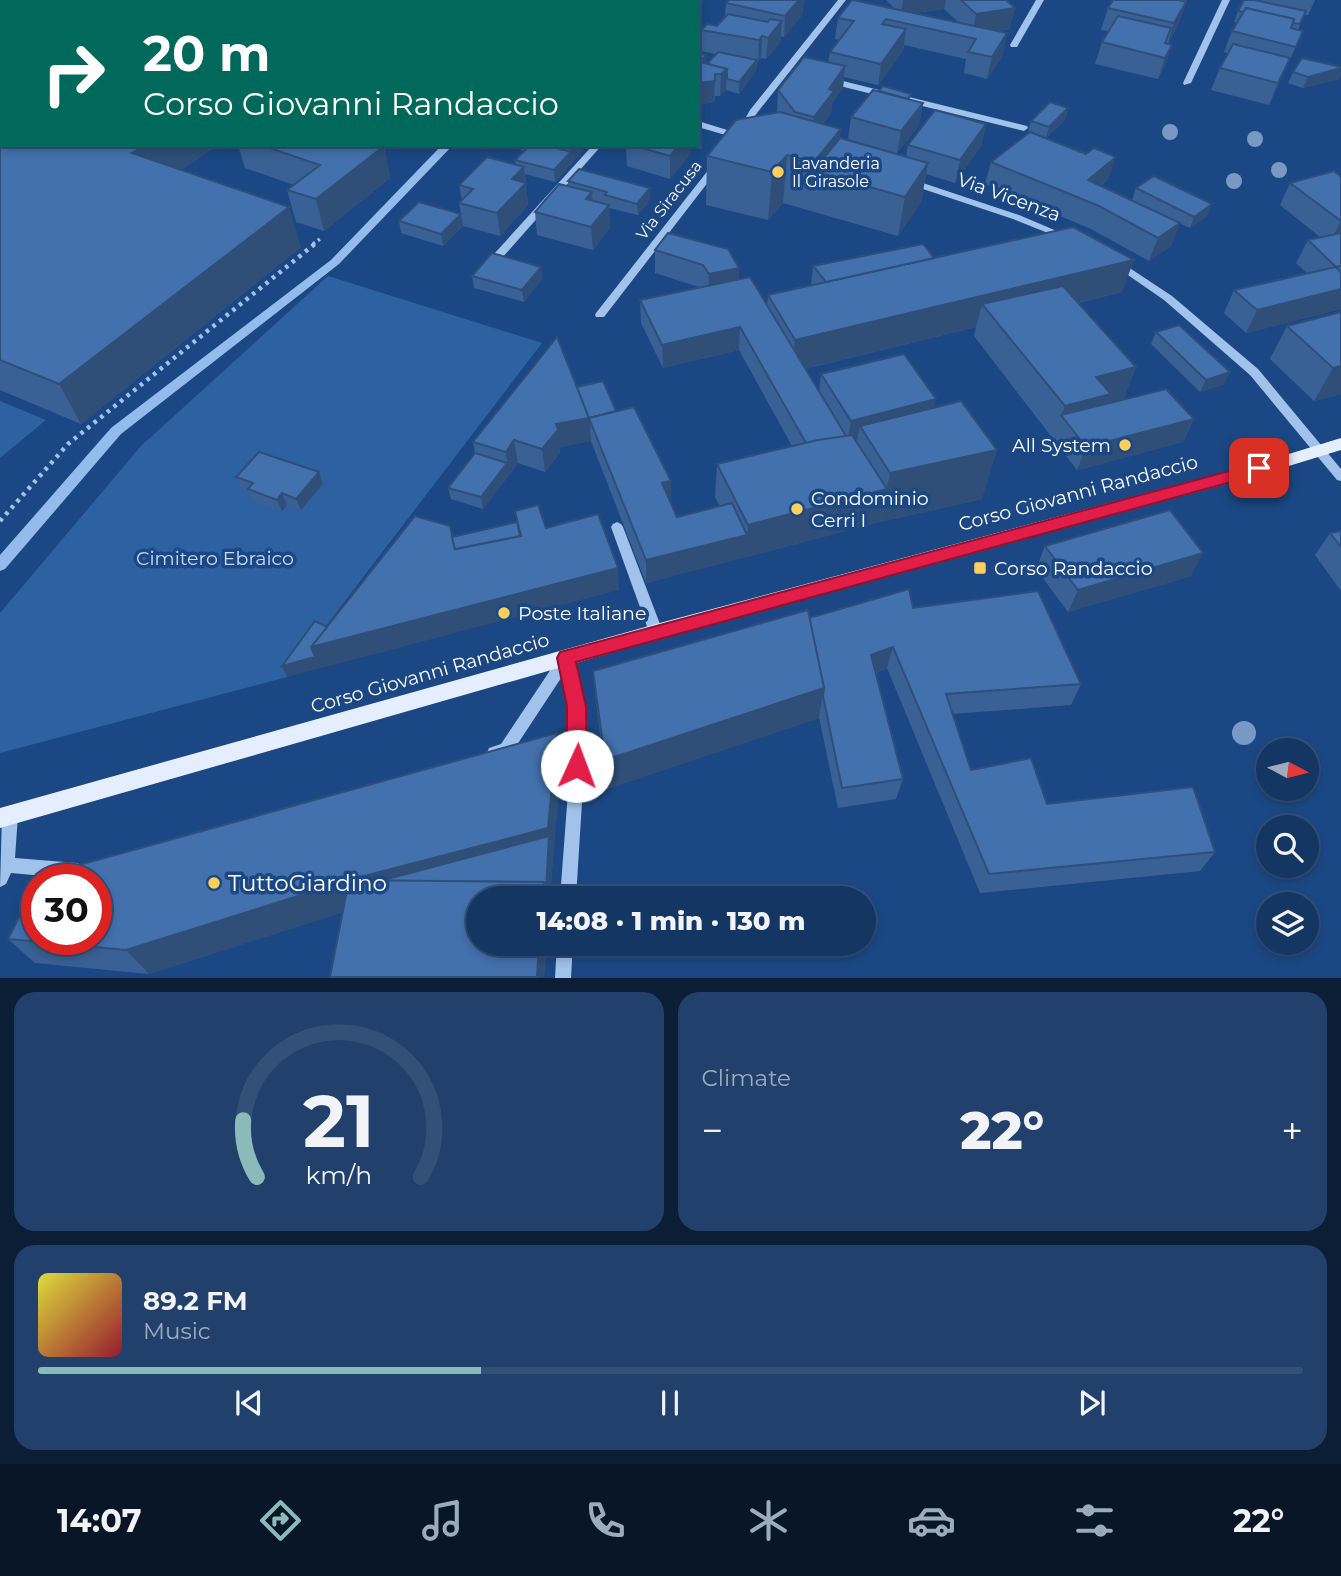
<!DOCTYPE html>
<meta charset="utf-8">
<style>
:root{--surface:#143663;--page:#21416c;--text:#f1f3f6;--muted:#9dabbe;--line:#335078;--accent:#8bbbb9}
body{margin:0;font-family:Montserrat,sans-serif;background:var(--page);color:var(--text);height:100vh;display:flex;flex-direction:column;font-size:26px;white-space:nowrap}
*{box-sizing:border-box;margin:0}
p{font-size:23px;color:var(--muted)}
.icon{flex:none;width:38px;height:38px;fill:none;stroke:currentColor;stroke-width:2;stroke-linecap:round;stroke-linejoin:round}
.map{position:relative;height:978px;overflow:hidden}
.sheet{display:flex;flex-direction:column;gap:14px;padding:14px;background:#0b1e36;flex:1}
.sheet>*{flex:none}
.top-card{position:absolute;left:0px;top:0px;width:700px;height:147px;box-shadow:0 4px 10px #0003,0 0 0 2px var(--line);background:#00695c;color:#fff;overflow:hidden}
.needle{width:46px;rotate:97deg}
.fabs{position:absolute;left:1256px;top:738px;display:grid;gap:14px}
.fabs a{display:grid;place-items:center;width:63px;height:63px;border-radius:50%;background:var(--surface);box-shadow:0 4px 10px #0003,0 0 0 2px var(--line);font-size:35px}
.speed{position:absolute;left:21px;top:864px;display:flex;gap:14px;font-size:35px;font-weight:700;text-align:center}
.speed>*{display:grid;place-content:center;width:91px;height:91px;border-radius:50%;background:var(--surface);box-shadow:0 4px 10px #0003,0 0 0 2px var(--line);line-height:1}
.speed .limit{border:10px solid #d22;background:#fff;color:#111}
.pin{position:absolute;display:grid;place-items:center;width:60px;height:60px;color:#fff;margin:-30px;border-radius:14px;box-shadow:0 4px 10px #0006}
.me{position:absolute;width:77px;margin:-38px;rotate:2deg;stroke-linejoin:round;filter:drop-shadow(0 0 5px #0008)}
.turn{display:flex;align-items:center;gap:24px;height:147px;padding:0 28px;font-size:32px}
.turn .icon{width:91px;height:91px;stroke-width:2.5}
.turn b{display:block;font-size:49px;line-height:60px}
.big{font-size:52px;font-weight:800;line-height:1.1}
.sheet .widget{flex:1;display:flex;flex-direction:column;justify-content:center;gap:10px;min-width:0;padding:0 24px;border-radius:21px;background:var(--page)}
.sheet .dial{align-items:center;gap:0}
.dial svg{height:182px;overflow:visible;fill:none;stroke:var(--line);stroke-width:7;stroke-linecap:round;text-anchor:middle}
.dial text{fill:var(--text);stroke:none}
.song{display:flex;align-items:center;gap:21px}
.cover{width:84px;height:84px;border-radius:10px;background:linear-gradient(135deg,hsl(60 70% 55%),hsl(350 70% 35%))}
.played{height:7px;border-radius:4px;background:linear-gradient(90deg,var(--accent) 35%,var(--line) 35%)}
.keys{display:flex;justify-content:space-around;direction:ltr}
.heat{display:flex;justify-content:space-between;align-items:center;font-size:38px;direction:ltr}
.sheet .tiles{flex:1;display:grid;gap:14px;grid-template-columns:1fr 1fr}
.widget:last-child{grid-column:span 2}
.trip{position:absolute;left:466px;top:886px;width:410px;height:70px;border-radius:35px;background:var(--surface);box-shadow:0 4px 10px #0003,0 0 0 2px var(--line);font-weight:800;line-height:70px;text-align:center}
.tab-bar{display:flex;height:112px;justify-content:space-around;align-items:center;background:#081628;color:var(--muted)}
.tab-bar .icon{width:49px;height:49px}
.tab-bar .on{color:var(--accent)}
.tab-bar b{font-size:32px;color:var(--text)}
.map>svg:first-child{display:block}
.green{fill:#2e61a2}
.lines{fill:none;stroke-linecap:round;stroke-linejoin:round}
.stream{fill:#93bced;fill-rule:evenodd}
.path-far1{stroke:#a0c2eb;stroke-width:3.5;stroke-dasharray:2.5 3.5;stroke-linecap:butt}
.path{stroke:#a0c2eb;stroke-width:4.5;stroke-dasharray:3.5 5;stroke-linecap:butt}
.minor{fill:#a0c2eb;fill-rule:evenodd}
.major{fill:#e5eeff;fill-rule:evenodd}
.tree{fill:#7899c4}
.wall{fill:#3a6195;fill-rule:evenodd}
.shaded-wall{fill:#2f4f79}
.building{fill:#4371ad;stroke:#2f4f79;stroke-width:2}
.route{fill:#e11d48;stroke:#92132f;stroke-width:2}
.poi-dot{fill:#fdcf5c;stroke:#1b4884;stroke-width:2.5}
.labels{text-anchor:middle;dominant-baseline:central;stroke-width:7;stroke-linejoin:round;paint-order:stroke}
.far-poi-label{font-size:16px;fill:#fff;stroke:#1b4884;text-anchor:start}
.far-street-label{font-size:16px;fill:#fff;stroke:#1b4884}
.street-label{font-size:19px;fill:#fff;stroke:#1b4884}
.poi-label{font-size:19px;fill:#fff;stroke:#1b4884;text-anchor:start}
.park-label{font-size:19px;fill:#c5dcf8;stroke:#1b4884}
.near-poi-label{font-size:23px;fill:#fff;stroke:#1b4884;text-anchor:start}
</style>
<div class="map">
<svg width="1341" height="978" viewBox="0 0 1341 978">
<rect width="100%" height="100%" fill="#1b4884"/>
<!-- green -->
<g class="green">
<polygon points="328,276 542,343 287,677 0,753 0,613 141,446"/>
<polygon points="0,401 46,420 0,458"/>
</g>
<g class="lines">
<!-- stream -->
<g class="stream">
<polygon points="593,0 602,0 592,2"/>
<polygon points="442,145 453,145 339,264 121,434 5,569 0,571 0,555 111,428 331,260"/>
</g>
<!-- path-far1 -->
<polyline class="path-far1" points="313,244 320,239"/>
<!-- path -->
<polyline class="path" points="0,521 68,444 316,243"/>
<!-- minor -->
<g class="minor">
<polygon points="524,0 533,0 522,2"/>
<polygon points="838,0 846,0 757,113 742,134 746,137 745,139 739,139 698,127 698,121 737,133 750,110"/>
<polygon points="1036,0 1044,0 1017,47 1011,47 1010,45"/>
<polygon points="1222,0 1230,0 1191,83 1184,85 1183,83"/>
<rect x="0" y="21" width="2" height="5"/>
<polygon points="827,77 891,93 892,95 888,98 824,82 823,80"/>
<polygon points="909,97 1027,126 1028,128 1024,131 906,102 906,98"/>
<polygon points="593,145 602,145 502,258 494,258 494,254"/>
<polygon points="716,163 721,166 719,168 604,317 596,317 595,315 596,313 713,164"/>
<polygon points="908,178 1019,215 1071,237 1066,240 1063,239 1013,219 905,183 903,181"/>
<polygon points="1116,259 1172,296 1258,369 1341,469 1341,481 1337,480 1250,375 1164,300 1112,264 1112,260"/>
<polygon points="617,522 621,524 623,527 663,632 661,636 656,638 651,636 649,632 611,527 613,524"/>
<polygon points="566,652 571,654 573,658 583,706 586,739 576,898 560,898 572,739 569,706 563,675 511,754 494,760 489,758 487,753 489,748 501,744 561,654"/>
<polygon points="10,808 15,810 18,815 15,858 77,863 83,866 85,871 83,876 77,879 11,873 6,884 0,887 2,815 5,810"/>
<polygon points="557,943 573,943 571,978 555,978"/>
</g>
<!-- major -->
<polygon class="major" points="1341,438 1341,450 1266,473 656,640 0,828 0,808 656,624 1266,461"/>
</g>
<!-- trees -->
<g class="tree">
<circle cx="1170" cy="132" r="8"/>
<circle cx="1255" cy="139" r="8"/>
<circle cx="1279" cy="170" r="8"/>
<circle cx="1234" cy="181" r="8"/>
<circle cx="1244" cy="733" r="12"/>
</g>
<!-- wall -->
<g class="wall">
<polygon points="0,0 350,0 356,2 2,2 2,15 0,14"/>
<polygon points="623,0 691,0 690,2 623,2"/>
<polygon points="729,0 804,0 802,15 784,37 781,36 780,43 766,59 761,58 758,62 757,62 756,71 739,94 726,90 720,96 715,96 714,102 698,105 706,55 706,63 707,64 716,54 701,51 701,30 717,26 725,16 726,3"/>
<path d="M886 0H1006L1010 29 997 31 1003 55 987 79 964 73 966 59 904 45 903 51 878 85 844 77 843 88 832 103 831 113 823 124 840 138 906 157 908 145 986 124 981 146 955 183 926 174 921 202 898 236 783 203 768 220 706 205 707 156 777 113 778 90 828 62 830 52 839 40 835 39 838 18 895 9ZM944 9 959 23 914 13Z"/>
<polygon points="1113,0 1187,0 1179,23 1168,44 1172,45 1165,66 1158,79 1095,64 1102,42 1109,31 1101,30 1108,8"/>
<polygon points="1257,0 1315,0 1308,15 1304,15 1298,30 1303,31 1269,105 1211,90 1220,68 1228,53 1224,52 1232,31 1238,22 1234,22 1238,11"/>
<polygon points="0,35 2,145 218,145 181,170 301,247 81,424 0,390"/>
<polygon points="1341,67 1341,74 1339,79 1303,88 1288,83 1293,72"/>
<polygon points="923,103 919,125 897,153 848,139 851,117"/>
<polygon points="1068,108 1065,120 1046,138 1108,179 1101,186 1132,200 1136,188 1207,216 1190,228 1179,223 1171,246 1149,261 1091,229 985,184 991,162 1029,133 1028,132 1031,121"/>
<polygon points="238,145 380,145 384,146 390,178 324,231 296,222 287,190 294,185 245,168"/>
<polygon points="520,145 588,145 555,182 525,174 528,205 500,236 463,226 443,246 401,233 399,221 461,214 459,203 462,201 459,185 516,165 515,160 524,151 520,150"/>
<polygon points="625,145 691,145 691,153 670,179 627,166 626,146"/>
<polygon points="1341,177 1341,309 1246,333 1224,313 1234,290 1307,273 1296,263 1308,240 1320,237 1280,205 1290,183"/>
<polygon points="568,181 650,200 638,215 609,208 610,228 593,250 537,235 535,212 568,186"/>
<polygon points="655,250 739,268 738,279 767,306 768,295 811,286 813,266 934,258 1122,292 1078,303 1136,367 1123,400 1194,419 1183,442 1077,470 974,336 976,327 805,369 819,391 821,374 936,399 934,407 982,499 880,522 646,583 591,441 559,447 560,453 545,472 518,463 483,509 451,499 448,488 475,453 473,442 577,387 616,411 671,502 677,517 720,506 715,497 717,464 792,446 739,350 663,368 641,323 640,300 699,287 655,273"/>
<polygon points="541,267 542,279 524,302 474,288 472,276"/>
<polygon points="1341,312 1341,394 1314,401 1270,359 1287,326"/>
<polygon points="1156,332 1224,384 1200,392 1151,344"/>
<polygon points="319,472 323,484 301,510 287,505 282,512 253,501 249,491 241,488 236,477"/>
<polygon points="1330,533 1341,547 1341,591 1315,555"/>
<polygon points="1045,546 1191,576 1068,612 1036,569"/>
<polygon points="913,608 1081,684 1071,705 952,714 971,770 1047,804 1215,852 1200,871 980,893 887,668 876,673 903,779 896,799 838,808 819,717 819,718 607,789 596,702 593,671 809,618"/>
<polygon points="557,733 561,762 553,855 544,977 330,977 343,912 149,974 35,963 8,939"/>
</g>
<!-- shaded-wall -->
<g class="shaded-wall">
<polygon points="671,0 691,0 690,2 671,2"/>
<polygon points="799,0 804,0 802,15 784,37 785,16"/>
<polygon points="903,0 946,0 944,9 901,15"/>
<polygon points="1186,0 1187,0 1179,23 1167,45 1174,23"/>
<polygon points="1015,8 1010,29 972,35 976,14"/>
<polygon points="782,21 780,43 766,59 768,38"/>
<polygon points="906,29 903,51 878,85 881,64"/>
<polygon points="1007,33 1003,55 987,79 992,57"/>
<polygon points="762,36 761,58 758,62 759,40"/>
<polygon points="1172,45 1165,66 1158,79 1165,58"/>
<polygon points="706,55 705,74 715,81 714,102 698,105 700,62"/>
<polygon points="1290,58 1281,80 1269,105 1278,83"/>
<polygon points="757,60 756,71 739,94 739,82"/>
<polygon points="845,66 843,88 832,103 831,113 812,139 814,117 829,89"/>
<polygon points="1341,68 1341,74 1339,79 1303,88 1308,77"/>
<polygon points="727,69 726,90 720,96 721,74"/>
<polygon points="923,103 919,125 897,153 901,131"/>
<polygon points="1068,108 1065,120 1046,138 1049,127"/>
<polygon points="986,124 981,146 955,183 960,160"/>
<polygon points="841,129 835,177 813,171 808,210 814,162"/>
<polygon points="145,145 218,145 148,192 132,153"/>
<polygon points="571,145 588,145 555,182 554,170 571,152"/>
<polygon points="679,145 691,145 691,153 670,179 670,156"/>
<polygon points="384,146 390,178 324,231 316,199"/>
<polygon points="787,155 783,203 768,220 772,172"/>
<polygon points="1116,157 1108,179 1083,200 1088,180"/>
<polygon points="928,163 921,202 898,236 905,197"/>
<polygon points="524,167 528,205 500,236 497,213 512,179"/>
<polygon points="650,188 650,200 638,215 637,204"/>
<polygon points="592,192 593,215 586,199"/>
<polygon points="1212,204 1207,216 1190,228 1194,217"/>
<polygon points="609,205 610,228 593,250 591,227"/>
<polygon points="289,207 301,247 81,424 59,384"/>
<polygon points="461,214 463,226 443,246 441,234"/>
<polygon points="1341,221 1341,240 1329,244"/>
<polygon points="1180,223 1171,246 1149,261 1158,238"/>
<polygon points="1134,260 1122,292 997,322 982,304 976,327 792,372 795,340"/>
<polygon points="541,267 542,279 524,302 522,290"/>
<polygon points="739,268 738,291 708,297 709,274"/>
<polygon points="1341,289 1341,309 1246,333 1257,310"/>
<polygon points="740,327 739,350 663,368 662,345"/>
<polygon points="1341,366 1341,394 1314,401 1333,368"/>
<polygon points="1136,367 1123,400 1061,415 1065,406 1096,377"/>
<polygon points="1230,372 1224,384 1200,392 1206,380"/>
<polygon points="936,399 931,422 860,426 857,441 847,444 851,421"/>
<polygon points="589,418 591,441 559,447 560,453 545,472 542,449 556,424"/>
<polygon points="1194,419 1183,442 1077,470 1086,447"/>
<polygon points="514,440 518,463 483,509 481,497 507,463 506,452"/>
<polygon points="997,450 982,499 880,522 890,473"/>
<polygon points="319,472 323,484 301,510 296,499"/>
<polygon points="671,481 671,504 662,483"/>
<polygon points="887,489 880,522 646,583 646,560 747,535 748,525"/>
<polygon points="282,493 287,505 282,512 277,500"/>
<polygon points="1203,553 1191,576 1068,612 1078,590"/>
<polygon points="618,568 619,590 287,677 282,666 311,647"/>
<polygon points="893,647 887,668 867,676 871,655"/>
<polygon points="824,688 819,718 607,789 605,760"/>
<polygon points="557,733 561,762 550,898 543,898 548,856 366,905 149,974 126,950"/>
<polygon points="539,943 547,943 544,977 537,977"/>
</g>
<!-- building -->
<g class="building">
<polygon points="53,0 350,0 356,2 58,2"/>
<polygon points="729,0 799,0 785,16 726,3"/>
<polygon points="852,0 853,0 1007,33 992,57 968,52 976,39 886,19 882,24 906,29 881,64 830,52 854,21 838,18"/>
<polygon points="961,0 1006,0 1015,8 976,14"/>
<polygon points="1113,0 1179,0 1186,2 1174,23 1108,8"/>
<polygon points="1244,0 1254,0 1306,11 1300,24 1292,23 1294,19 1246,8 1244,12 1238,11"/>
<polygon points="1246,8 1294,19 1291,28 1303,31 1296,47 1232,31"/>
<polygon points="728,14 768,22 770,19 782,21 768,38 762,36 759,40 701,30 707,24 717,26"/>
<polygon points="1118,16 1171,28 1165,43 1172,45 1165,58 1102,42"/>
<polygon points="2,34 2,145 145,145 132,153 289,207 59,384 0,360 0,35"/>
<polygon points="1233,44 1290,58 1278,83 1220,68"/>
<polygon points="718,52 757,60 739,82 727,79 727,69 707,64"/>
<polygon points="698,53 706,55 700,62 727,69 721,74 715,74 715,81 698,83"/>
<polygon points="804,57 845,66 829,89 834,91 814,117 795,112 778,90"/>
<polygon points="1302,58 1341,67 1341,68 1308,77 1293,72"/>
<polygon points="883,86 911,94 908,99 879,91"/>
<polygon points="873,90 923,103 901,131 851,117"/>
<polygon points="1050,102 1068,108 1049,127 1031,121"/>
<polygon points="935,110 986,124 960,160 908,145"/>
<polygon points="780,112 841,129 814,162 787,155 772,172 707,156 736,120"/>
<polygon points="1030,132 1086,154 1094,148 1116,157 1088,180 1180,223 1158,238 1099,206 991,162"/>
<polygon points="840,138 928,163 905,197 813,171"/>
<polygon points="261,145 380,145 384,146 316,199 287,190 320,165"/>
<polygon points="530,145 546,145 571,152 554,170 515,160"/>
<polygon points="632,145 679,145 670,156"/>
<polygon points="487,157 524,167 512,179 526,183 497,213 459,203 473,189 459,185"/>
<polygon points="579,169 650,188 637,204 605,195 607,192 568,181"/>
<polygon points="1334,171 1341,177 1341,221 1290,183"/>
<polygon points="1154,176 1212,204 1194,217 1136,188"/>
<polygon points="559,184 592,192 586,199 609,205 591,227 535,212"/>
<polygon points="419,202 461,214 441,234 399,221"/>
<polygon points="1073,227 1134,260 795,340 768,295"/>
<polygon points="668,233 728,249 739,268 709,274 703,265 655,250"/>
<polygon points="1341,233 1341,266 1336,267 1341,273 1341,289 1257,310 1234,290 1336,267 1308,240"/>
<polygon points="923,244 934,258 826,282 813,266"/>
<polygon points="492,253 541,267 522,290 472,276"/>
<polygon points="750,277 846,436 806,443 740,327 662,345 640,300"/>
<polygon points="1063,286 1136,367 1096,377 1111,394 1065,406 982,304"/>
<polygon points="1341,312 1341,366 1333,368 1287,326"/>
<polygon points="1179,325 1230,372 1206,380 1156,332"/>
<polygon points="557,337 589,418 556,424 558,430 542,449 514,440 506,452 473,442"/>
<polygon points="904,354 936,399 851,421 821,374"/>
<polygon points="603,381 616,411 589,418 590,429 589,418 577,387"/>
<polygon points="1166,389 1194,419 1086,447 1061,415"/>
<polygon points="961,401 997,450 890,473 860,426"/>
<polygon points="634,407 671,481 662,483 677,517 732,503 747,535 646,560 589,418"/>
<polygon points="852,435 887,489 748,525 717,464 818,440"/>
<polygon points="259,452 319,472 296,499 282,493 277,500 248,489 253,483 236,477"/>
<polygon points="475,453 507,463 481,497 448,488"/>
<polygon points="538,505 546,528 598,514 618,568 311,647 415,516 450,526 455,549 521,536 515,511"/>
<polygon points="1170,510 1203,553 1078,590 1045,546"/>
<polygon points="517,522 520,536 455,549 452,537"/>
<polygon points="1341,531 1341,547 1330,533"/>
<polygon points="909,589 913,608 1038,591 1081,684 946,694 971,770 1031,758 1047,804 1193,787 1215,852 989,874 893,647 871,655 903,779 842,788 823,696 824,688 809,618"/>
<polygon points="808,610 824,688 605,760 593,671"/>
<polygon points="315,621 327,627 311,647 315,657 282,666"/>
<polygon points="557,733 548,828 349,880 126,950 8,939 37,882 37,940 96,940 96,880 37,880 39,876"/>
<polygon points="549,836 546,890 544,882 380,881"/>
<polygon points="349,880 544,882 543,898 478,898 478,943 539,943 537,977 330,977"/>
</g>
<!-- route -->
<polygon class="route" points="1259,463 1266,468 1264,473 576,662 586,706 586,766 584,772 577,775 570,772 567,766 567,706 557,658 560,652"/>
<!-- markers -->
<g class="poi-dot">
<circle cx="778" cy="172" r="7"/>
<circle cx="1125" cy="445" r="7"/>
<circle cx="797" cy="509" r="7"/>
<rect x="973" y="561" width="14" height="14" rx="3.5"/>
<circle cx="504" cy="613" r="7"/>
<circle cx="214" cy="883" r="7"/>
</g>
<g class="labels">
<!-- far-poi labels -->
<g class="far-poi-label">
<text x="792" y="163">Lavanderia<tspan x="792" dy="18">Il Girasole</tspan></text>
</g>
<!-- far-street labels -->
<g class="far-street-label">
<text transform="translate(669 200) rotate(-52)">Via Siracusa</text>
</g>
<!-- street labels -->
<g class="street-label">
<text transform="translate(1009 197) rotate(20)">Via Vicenza</text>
<text transform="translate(1078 493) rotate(-15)">Corso Giovanni Randaccio</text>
<text transform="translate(430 673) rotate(-16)">Corso Giovanni Randaccio</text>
</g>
<!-- poi labels -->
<g class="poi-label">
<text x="1111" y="445" text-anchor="end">All System</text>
<text x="811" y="498">Condominio<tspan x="811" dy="22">Cerri I</tspan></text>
<text x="994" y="568">Corso Randaccio</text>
<text x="518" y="613">Poste Italiane</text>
</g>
<!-- park labels -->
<g class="park-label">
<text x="215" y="558">Cimitero Ebraico</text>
</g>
<!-- near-poi labels -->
<g class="near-poi-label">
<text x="228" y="883">TuttoGiardino</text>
</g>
</g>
</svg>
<div class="fabs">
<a><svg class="needle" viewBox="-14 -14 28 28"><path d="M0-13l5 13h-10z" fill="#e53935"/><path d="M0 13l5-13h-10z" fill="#9dabbe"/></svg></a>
<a><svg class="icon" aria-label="search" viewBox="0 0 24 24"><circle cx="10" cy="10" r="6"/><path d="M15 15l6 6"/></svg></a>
<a><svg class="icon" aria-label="layers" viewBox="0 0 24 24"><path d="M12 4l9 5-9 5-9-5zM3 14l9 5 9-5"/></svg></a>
</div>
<div class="speed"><div class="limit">30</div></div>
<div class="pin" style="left:1259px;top:468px;background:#d93025"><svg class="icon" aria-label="arrive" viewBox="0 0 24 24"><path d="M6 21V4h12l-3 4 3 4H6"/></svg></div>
<svg class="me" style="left:577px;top:766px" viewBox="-20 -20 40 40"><circle r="19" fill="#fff"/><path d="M0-13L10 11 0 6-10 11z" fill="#e11d48"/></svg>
<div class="trip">14:08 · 1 min · 130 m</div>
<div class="top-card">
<div class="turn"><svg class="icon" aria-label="right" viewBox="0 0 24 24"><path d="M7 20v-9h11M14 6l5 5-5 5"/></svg><div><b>20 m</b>Corso Giovanni Randaccio</div></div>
</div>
</div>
<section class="sheet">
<div class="tiles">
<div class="widget dial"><svg viewBox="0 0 100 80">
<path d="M14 69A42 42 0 1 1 86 69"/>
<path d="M14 69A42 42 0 0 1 8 44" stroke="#8bbbb9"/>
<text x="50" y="56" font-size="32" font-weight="700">21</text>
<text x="50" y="72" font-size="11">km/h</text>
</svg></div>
<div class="widget"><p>Climate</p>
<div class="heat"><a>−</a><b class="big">22°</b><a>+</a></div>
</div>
<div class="widget">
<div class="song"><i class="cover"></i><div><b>89.2 FM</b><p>Music</p></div></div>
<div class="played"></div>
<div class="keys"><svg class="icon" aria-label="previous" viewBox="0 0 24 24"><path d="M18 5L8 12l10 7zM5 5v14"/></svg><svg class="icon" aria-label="pause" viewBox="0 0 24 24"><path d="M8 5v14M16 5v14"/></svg><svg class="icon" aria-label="next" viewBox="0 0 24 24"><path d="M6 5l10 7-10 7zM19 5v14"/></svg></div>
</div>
</div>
</section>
<nav class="tab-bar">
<b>14:07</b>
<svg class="icon on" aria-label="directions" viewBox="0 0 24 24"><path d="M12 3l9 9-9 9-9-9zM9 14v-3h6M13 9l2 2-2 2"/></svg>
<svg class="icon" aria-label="music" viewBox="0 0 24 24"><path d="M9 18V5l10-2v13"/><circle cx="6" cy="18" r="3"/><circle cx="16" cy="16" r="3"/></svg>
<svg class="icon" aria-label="phone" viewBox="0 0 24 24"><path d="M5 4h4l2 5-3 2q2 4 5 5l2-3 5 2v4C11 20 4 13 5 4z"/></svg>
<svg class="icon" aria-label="climate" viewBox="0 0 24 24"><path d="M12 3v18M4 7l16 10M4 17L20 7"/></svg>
<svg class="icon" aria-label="car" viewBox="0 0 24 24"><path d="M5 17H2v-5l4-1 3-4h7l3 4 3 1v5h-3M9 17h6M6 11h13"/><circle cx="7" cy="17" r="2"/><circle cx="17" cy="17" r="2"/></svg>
<svg class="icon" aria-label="filters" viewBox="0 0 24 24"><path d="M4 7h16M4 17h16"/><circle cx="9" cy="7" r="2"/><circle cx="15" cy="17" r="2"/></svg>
<b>22°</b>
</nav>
